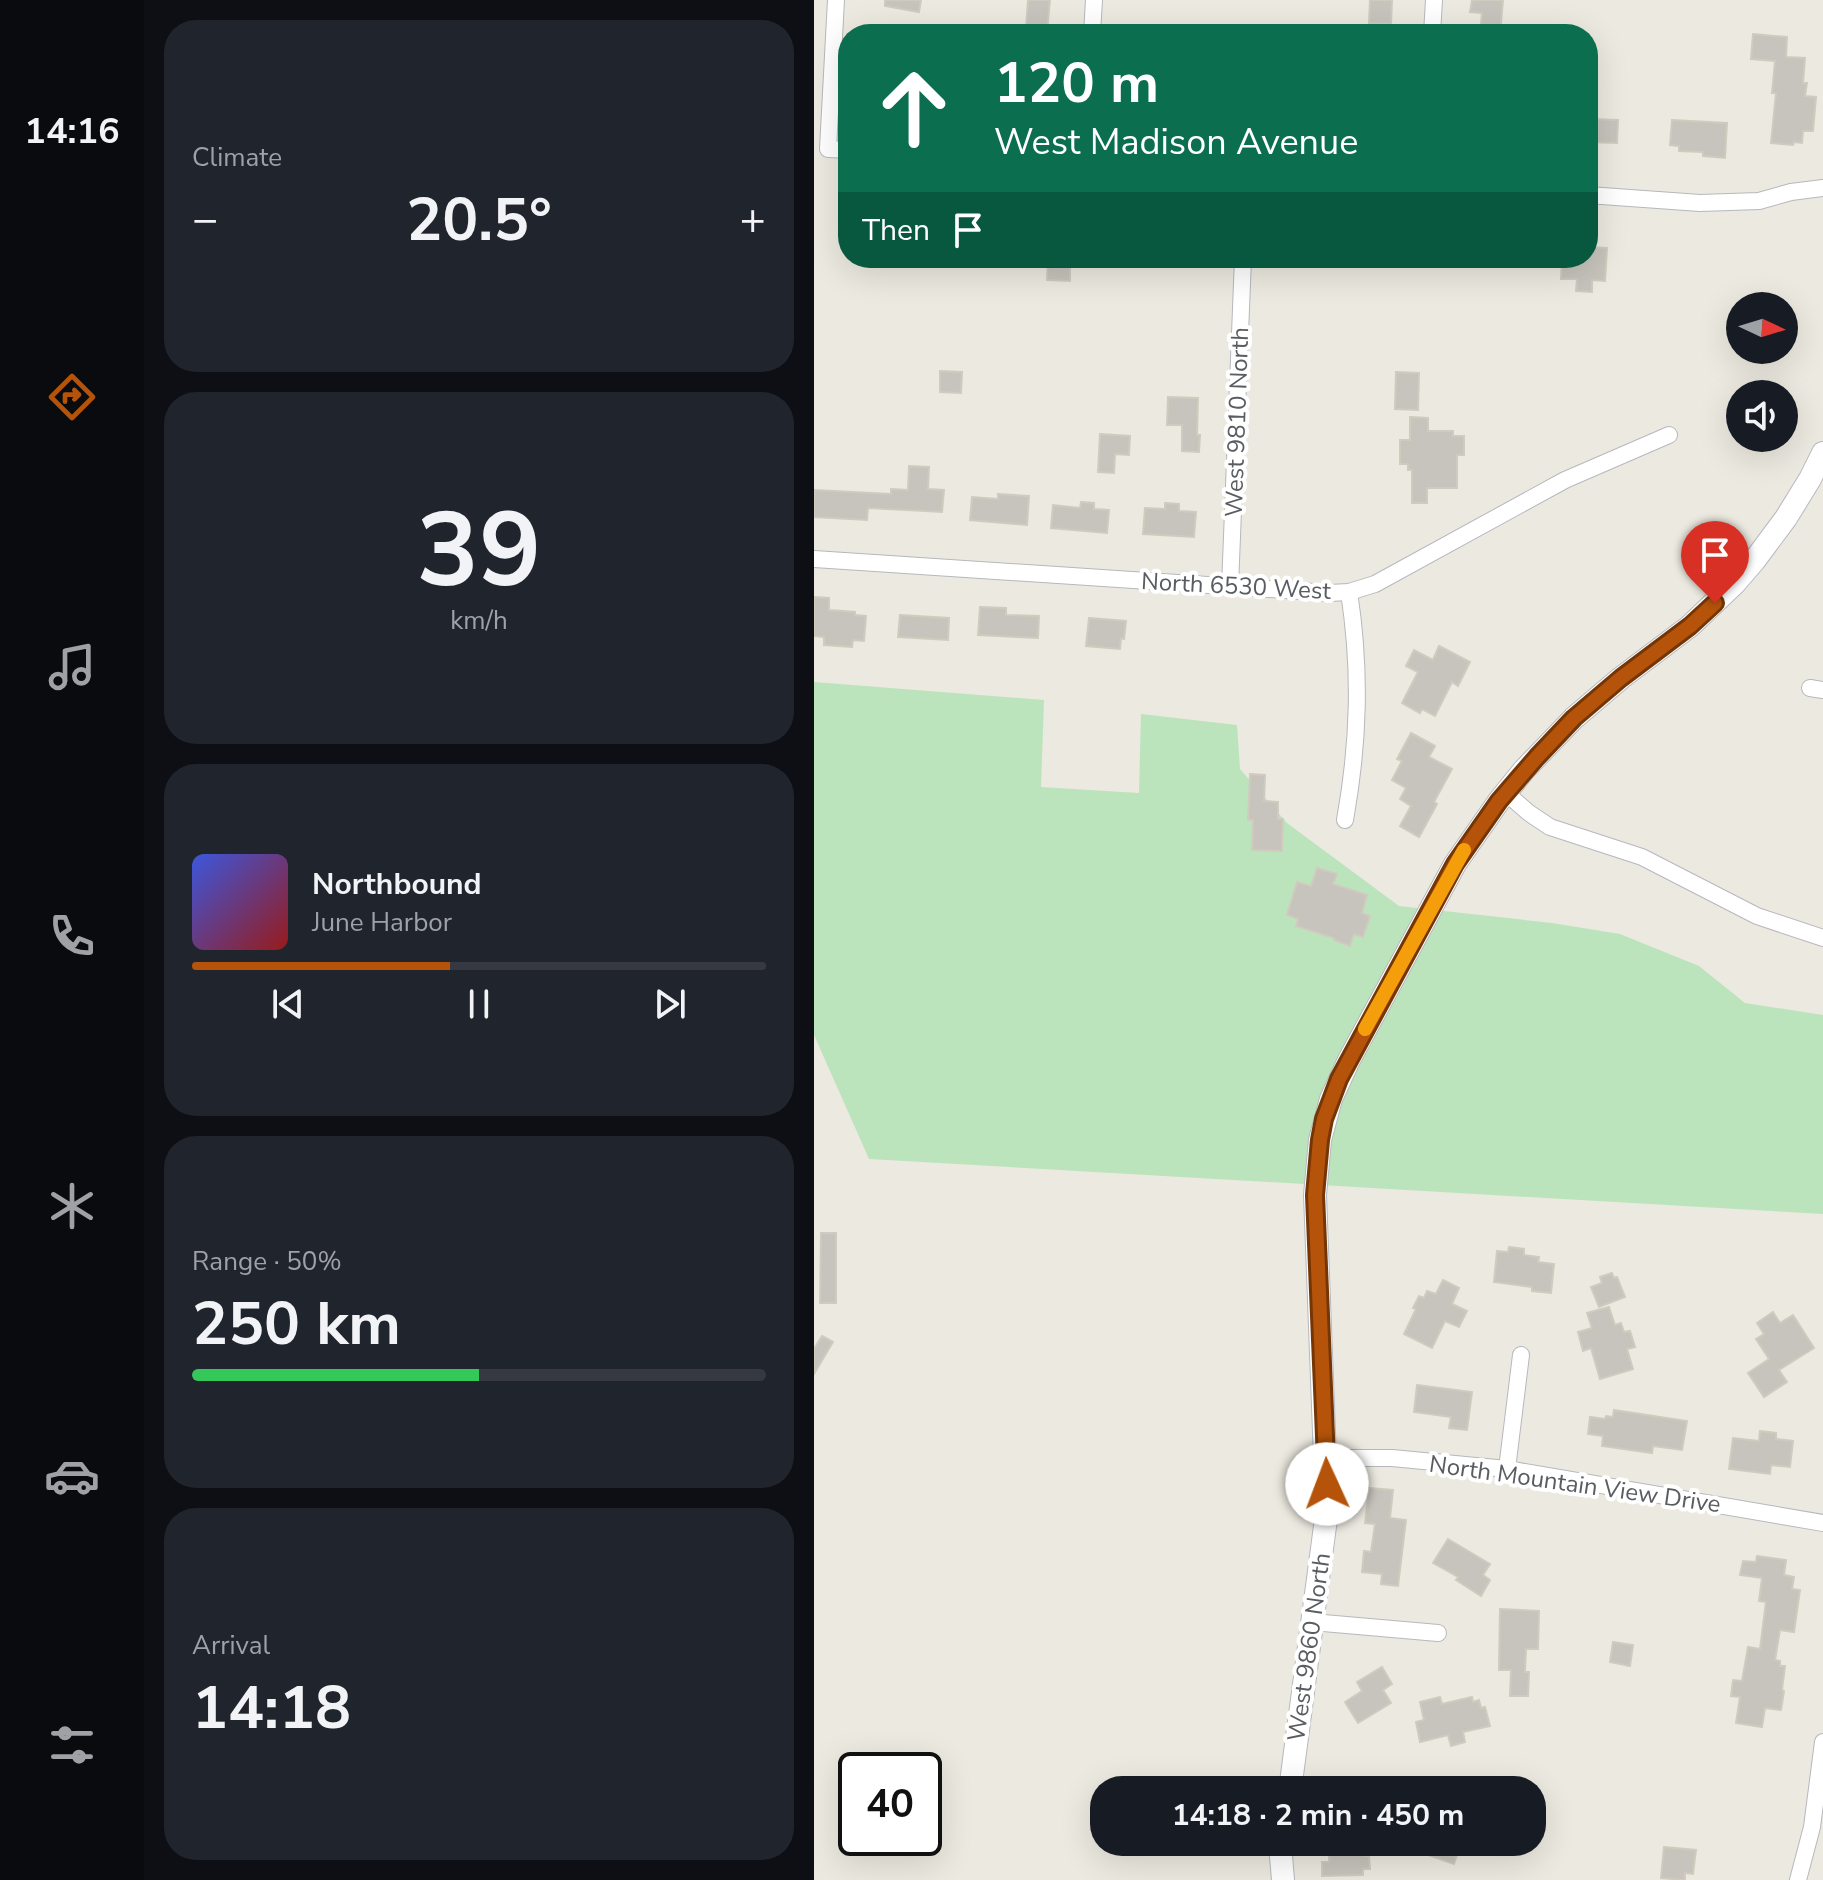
<!DOCTYPE html>
<meta charset="utf-8">
<style>
:root{--surface:#171b24;--page:#20242c;--text:#f1f3f6;--muted:#9ea1a6;--line:#363941;--accent:#b45309}
body{margin:0;font-family:"Nunito Sans",sans-serif;background:var(--page);color:var(--text);height:100vh;display:flex;flex-direction:column;font-size:30px;white-space:nowrap}
*{box-sizing:border-box;margin:0}
p{font-size:26px;color:var(--muted)}
.icon{flex:none;width:44px;height:44px;fill:none;stroke:currentColor;stroke-width:2;stroke-linecap:round;stroke-linejoin:round}
.map{position:relative;flex:1;overflow:hidden}
.side{display:flex;flex-direction:column;gap:20px;padding:20px;background:#0d0f14;width:670px}
.side>*{flex:none}
.top-card{position:absolute;left:24px;top:24px;width:760px;height:244px;border-radius:32px;box-shadow:0 8px 32px #0002;background:#0b6e4f;color:#fff;overflow:hidden}
.needle{width:52px;rotate:94deg}
.tools{position:absolute;left:912px;top:292px;display:grid;gap:16px}
.tools a{display:grid;place-items:center;width:72px;height:72px;border-radius:50%;background:var(--surface);box-shadow:0 8px 32px #0002;font-size:40px}
.speed{position:absolute;left:24px;top:1752px;display:flex;gap:16px;font-size:40px;font-weight:700;text-align:center}
.speed>*{display:grid;place-content:center;width:104px;height:104px;border-radius:50%;background:var(--surface);box-shadow:0 8px 32px #0002;line-height:1}
.speed .limit{border:4px solid #111;border-radius:12px;background:#fff;color:#111}
.pin{position:absolute;display:grid;place-items:center;width:68px;height:68px;color:#fff;margin:-82px -34px;border-radius:50% 50% 50% 0;rotate:-45deg;box-shadow:0 0 8px #0007}
.pin .icon{rotate:45deg}
.me{position:absolute;width:88px;margin:-44px;rotate:358deg;stroke-linejoin:round;filter:drop-shadow(0 0 6px #0008)}
.turn{display:flex;align-items:center;gap:28px;height:168px;padding:0 24px;font-size:36px}
.turn .icon{width:104px;height:104px;stroke-width:2.5}
.turn b{display:block;font-size:56px;line-height:68px}
.then{display:flex;align-items:center;height:76px;padding:0 24px;background:#0003;gap:16px;font-size:30px}
.big{font-size:60px;font-weight:700;line-height:1.1}
.side .tile{flex:1;display:flex;flex-direction:column;justify-content:center;gap:12px;min-width:0;padding:0 28px;border-radius:32px;background:var(--page)}
.side .dial{align-items:center;gap:0}
.dial b{font-size:104px;line-height:1}
.song{display:flex;align-items:center;gap:24px}
.cover{width:96px;height:96px;border-radius:12px;background:linear-gradient(135deg,hsl(230 70% 55%),hsl(0 70% 35%))}
.played{height:8px;border-radius:4px;background:linear-gradient(90deg,var(--accent) 45%,var(--line) 45%)}
.keys{display:flex;justify-content:space-around;direction:ltr}
.heat{display:flex;justify-content:space-between;align-items:center;font-size:44px;direction:ltr}
.charge{height:12px;border-radius:6px;background:linear-gradient(90deg,#34c759 50%,var(--line) 0)}
.trip{position:absolute;left:276px;top:1776px;width:456px;height:80px;border-radius:32px;background:var(--surface);box-shadow:0 8px 32px #0002;font-weight:700;line-height:80px;text-align:center}
main{display:flex;flex:1;min-height:0}
.tab-bar{display:flex;flex-direction:column;width:144px;justify-content:space-around;align-items:center;background:#090b0e;color:var(--muted)}
.tab-bar .icon{width:56px;height:56px}
.tab-bar .on{color:var(--accent)}
.tab-bar b{font-size:36px;color:var(--text)}
.map>svg:first-child{display:block}
.green{fill:#bce4bc}
.building{fill:#c7c4bd;stroke:#d0cbbe;stroke-width:2}
.lines{fill:none;stroke-linecap:round;stroke-linejoin:round}
.street-casing{stroke:#b6b8bd;stroke-width:18}
.secondary-casing{stroke:#b6b9bf;stroke-width:24}
.street{stroke:#fff;stroke-width:16}
.secondary{stroke:#fff;stroke-width:22}
.route-casing{stroke:#753606;stroke-width:20}
.route{stroke:#b45309;stroke-width:14}
.slow{stroke:#f59e0b;stroke-width:14}
.labels{text-anchor:middle;dominant-baseline:central;stroke-width:8;stroke-linejoin:round;paint-order:stroke}
.street-label{font-size:24px;fill:#595c61;stroke:#fff}
</style>
<main>
<nav class="tab-bar">
<b>14:16</b>
<svg class="icon on" aria-label="directions" viewBox="0 0 24 24"><path d="M12 3l9 9-9 9-9-9zM9 14v-3h6M13 9l2 2-2 2"/></svg>
<svg class="icon" aria-label="music" viewBox="0 0 24 24"><path d="M9 18V5l10-2v13"/><circle cx="6" cy="18" r="3"/><circle cx="16" cy="16" r="3"/></svg>
<svg class="icon" aria-label="phone" viewBox="0 0 24 24"><path d="M5 4h4l2 5-3 2q2 4 5 5l2-3 5 2v4C11 20 4 13 5 4z"/></svg>
<svg class="icon" aria-label="climate" viewBox="0 0 24 24"><path d="M12 3v18M4 7l16 10M4 17L20 7"/></svg>
<svg class="icon" aria-label="car" viewBox="0 0 24 24"><path d="M5 17H2v-5l4-1 3-4h7l3 4 3 1v5h-3M9 17h6M6 11h13"/><circle cx="7" cy="17" r="2"/><circle cx="17" cy="17" r="2"/></svg>
<svg class="icon" aria-label="filters" viewBox="0 0 24 24"><path d="M4 7h16M4 17h16"/><circle cx="9" cy="7" r="2"/><circle cx="15" cy="17" r="2"/></svg>
</nav>
<section class="side">
<div class="tile"><p>Climate</p>
<div class="heat"><a>−</a><b class="big">20.5°</b><a>+</a></div>
</div>
<div class="tile dial"><b>39</b><p>km/h</p></div>
<div class="tile">
<div class="song"><i class="cover"></i><div><b>Northbound</b><p>June Harbor</p></div></div>
<div class="played"></div>
<div class="keys"><svg class="icon" aria-label="previous" viewBox="0 0 24 24"><path d="M18 5L8 12l10 7zM5 5v14"/></svg><svg class="icon" aria-label="pause" viewBox="0 0 24 24"><path d="M8 5v14M16 5v14"/></svg><svg class="icon" aria-label="next" viewBox="0 0 24 24"><path d="M6 5l10 7-10 7zM19 5v14"/></svg></div>
</div>
<div class="tile"><p>Range · 50%</p><b class="big">250 km</b><div class="charge"></div></div>
<div class="tile"><p>Arrival</p><b class="big">14:18</b></div>
</section>
<div class="map">
<svg width="1009" height="1880" viewBox="0 0 1009 1880">
<rect width="100%" height="100%" fill="#ece9e0"/>
<!-- green -->
<polygon class="green" points="0,682 230,700 227,787 325,793 327,714 423,725 426,769 473,823 585,906 738,923 806,934 885,966 931,1003 1009,1015 1009,1214 55,1159 0,1035"/>
<!-- building -->
<g class="building">
<polygon points="71,0 107,0 105,12 71,6"/>
<polygon points="214,0 236,0 233,31 212,29"/>
<polygon points="556,0 578,0 577,24 555,23"/>
<polygon points="658,0 689,0 686,34 666,34 668,13 656,12"/>
<polygon points="939,34 973,37 972,57 991,58 989,83 993,83 991,96 1002,97 999,131 989,131 988,143 980,142 979,145 957,143 962,93 958,93 961,61 937,59"/>
<polygon points="774,119 804,120 803,143 774,142"/>
<polygon points="858,120 913,123 911,158 889,156 889,152 865,151 865,146 856,145"/>
<polygon points="774,247 793,248 791,281 778,280 778,292 762,291 763,279 747,279 748,258 774,258"/>
<polygon points="234,258 256,258 256,281 233,280"/>
<polygon points="126,371 148,372 147,393 126,392"/>
<polygon points="582,372 605,373 604,410 581,409"/>
<polygon points="354,397 384,398 383,435 386,435 385,452 368,451 368,425 353,425"/>
<polygon points="596,417 614,418 614,431 639,431 639,436 650,436 650,455 643,455 643,488 613,488 613,503 598,503 598,470 594,470 594,464 586,464 586,440 596,440"/>
<polygon points="286,434 316,436 315,455 301,454 300,473 284,472"/>
<polygon points="95,466 115,467 114,489 130,490 128,512 54,508 53,520 0,517 0,490 77,494 77,489 94,490"/>
<polygon points="184,494 215,496 213,525 156,520 158,497 184,499"/>
<polygon points="267,502 280,503 280,509 295,510 293,533 237,528 239,505 266,508"/>
<polygon points="351,503 365,504 365,511 382,512 380,537 329,534 331,508 351,509"/>
<polygon points="0,597 15,598 15,610 41,612 41,615 52,616 50,641 39,640 38,647 10,645 10,637 0,636"/>
<polygon points="166,607 192,608 192,615 225,616 224,638 164,635"/>
<polygon points="86,615 135,618 134,640 84,637"/>
<polygon points="275,618 312,621 310,639 307,638 306,649 272,646"/>
<polygon points="625,646 656,662 644,686 638,682 621,716 608,709 606,713 588,703 604,672 592,666 600,650 619,660"/>
<polygon points="597,733 621,746 615,757 638,769 620,802 623,804 605,837 586,826 597,806 586,799 592,788 578,780 588,761 583,759"/>
<polygon points="436,774 451,775 450,801 464,802 464,819 469,819 468,851 438,850 439,820 434,820"/>
<polygon points="503,868 523,874 519,884 553,895 548,913 556,916 549,937 540,934 536,946 520,940 520,938 482,926 484,919 473,915 483,882 497,886"/>
<polygon points="7,1233 22,1233 22,1303 6,1303"/>
<polygon points="695,1247 710,1249 710,1255 725,1257 724,1262 740,1264 737,1293 718,1291 718,1287 680,1282 683,1251 694,1252"/>
<polygon points="798,1273 800,1278 803,1277 811,1297 785,1307 777,1287 788,1283 786,1277"/>
<polygon points="629,1280 645,1288 638,1304 653,1311 645,1327 631,1321 618,1348 590,1334 602,1309 599,1308 605,1296 610,1298 613,1291 622,1294"/>
<polygon points="795,1307 801,1325 807,1323 810,1332 816,1331 821,1347 813,1349 819,1369 786,1379 777,1348 769,1351 764,1332 778,1328 773,1313"/>
<polygon points="959,1312 966,1323 979,1315 1000,1348 965,1370 973,1382 950,1397 934,1373 955,1359 942,1339 950,1334 943,1323"/>
<polygon points="8,1336 19,1342 0,1374 0,1349"/>
<polygon points="603,1385 658,1392 653,1430 635,1428 637,1417 600,1412"/>
<polygon points="800,1410 873,1421 868,1450 839,1446 838,1453 788,1446 789,1436 774,1434 776,1417 791,1419 792,1416 799,1417"/>
<polygon points="946,1431 962,1433 962,1439 979,1441 976,1467 957,1465 956,1474 915,1469 919,1438 945,1441"/>
<polygon points="555,1488 579,1490 576,1518 592,1520 584,1586 567,1584 568,1574 548,1572 550,1551 557,1552 561,1524 551,1523"/>
<polygon points="634,1539 676,1564 669,1575 676,1580 667,1596 642,1580 644,1577 619,1563"/>
<polygon points="943,1556 972,1560 970,1575 980,1577 978,1589 986,1590 980,1632 966,1630 961,1660 966,1661 966,1666 971,1666 968,1690 970,1691 967,1710 951,1708 948,1727 922,1723 926,1697 917,1696 919,1680 928,1681 934,1647 946,1649 952,1602 945,1601 948,1578 926,1575 929,1561 942,1562"/>
<polygon points="686,1609 725,1611 724,1649 712,1649 711,1672 715,1672 714,1696 696,1696 697,1670 685,1670"/>
<polygon points="799,1642 819,1645 816,1666 796,1662"/>
<polygon points="568,1667 578,1684 569,1690 577,1703 544,1723 531,1702 548,1691 543,1682"/>
<polygon points="626,1697 628,1704 658,1697 659,1702 665,1700 667,1708 671,1707 676,1726 649,1732 651,1742 637,1746 634,1735 606,1742 602,1722 610,1720 606,1702"/>
<polygon points="515,1842 550,1842 550,1856 555,1856 556,1869 549,1869 549,1875 508,1876 508,1862 515,1862"/>
<polygon points="593,1842 647,1842 640,1864 614,1855 615,1852 592,1844"/>
<polygon points="850,1847 882,1850 879,1874 871,1873 871,1880 847,1878"/>
</g>
<g class="lines">
<defs>
<g id="street">
<polyline points="22,0 14,149 34,150"/>
<polyline points="278,34 280,0"/>
<polyline points="618,34 620,0"/>
<polyline points="774,195 886,203 945,201 977,192 1009,188"/>
<polyline points="0,559 515,593 535,592 561,584 751,480 855,435"/>
<polyline points="416,587 429,258"/>
<polyline points="996,688 1009,690"/>
<polyline points="692,793 715,813 736,827 828,857 943,916 1009,938"/>
<path d="M531 820C545 742 547 670 535 592"/>
<polyline points="512,1458 578,1458 693,1469 1009,1523"/>
<polyline points="693,1469 707,1355"/>
<polyline points="498,1622 624,1633"/>
<polyline points="984,1880 998,1827 1009,1742"/>
</g>
<g id="secondary">
<polyline points="476,1790 513,1511 501,1195 506,1140 517,1099 535,1060 641,864 685,801 710,770 760,718 807,678 876,626 921,583 940,561 972,518 996,479 1009,453"/>
<polyline points="469,1842 467,1856 469,1880"/>
</g>
</defs>
<!-- street casing -->
<use href="#street" class="street-casing"/>
<!-- secondary casing -->
<use href="#secondary" class="secondary-casing"/>
<!-- street -->
<use href="#street" class="street"/>
<!-- secondary -->
<use href="#secondary" class="secondary"/>
</g>
<g class="lines">
<defs>
<polyline id="route" points="513,1484 501,1195 506,1140 510,1119 525,1079 641,864 685,801 723,757 760,718 807,678 876,626 901,603"/>
</defs>
<!-- route casing -->
<use href="#route" class="route-casing"/>
<!-- route -->
<use href="#route" class="route"/>
<!-- slow -->
<polyline class="slow" points="551,1029 650,850"/>
</g>
<g class="labels">
<!-- street labels -->
<g class="street-label">
<text transform="translate(423 422) rotate(-88)">West 9810 North</text>
<text transform="translate(422 586) rotate(3)">North 6530 West</text>
<text transform="translate(761 1484) rotate(8)">North Mountain View Drive</text>
<text transform="translate(495 1647) rotate(-82)">West 9860 North</text>
</g>
</g>
</svg>
<div class="tools">
<a><svg class="needle" viewBox="-14 -14 28 28"><path d="M0-13l5 13h-10z" fill="#e53935"/><path d="M0 13l5-13h-10z" fill="#9ea1a6"/></svg></a>
<a><svg class="icon" aria-label="sound" viewBox="0 0 24 24"><path d="M4 9h4l5-4v14l-5-4H4zM17 9q2 3 0 6"/></svg></a>
</div>
<div class="speed"><div class="limit">40</div></div>
<div class="pin" style="left:901px;top:603px;background:#d93025"><svg class="icon" aria-label="arrive" viewBox="0 0 24 24"><path d="M6 21V4h12l-3 4 3 4H6"/></svg></div>
<svg class="me" style="left:513px;top:1484px" viewBox="-20 -20 40 40"><circle r="19" fill="#fff"/><path d="M0-13L10 11 0 6-10 11z" fill="#b45309"/></svg>
<div class="trip">14:18 · 2 min · 450 m</div>
<div class="top-card">
<div class="turn"><svg class="icon" aria-label="ahead" viewBox="0 0 24 24"><path d="M12 20V5M6 11l6-6 6 6"/></svg><div><b>120 m</b>West Madison Avenue</div></div>
<div class="then">Then<svg class="icon" aria-label="arrive" viewBox="0 0 24 24"><path d="M6 21V4h12l-3 4 3 4H6"/></svg></div>
</div>
</div>
</main>
